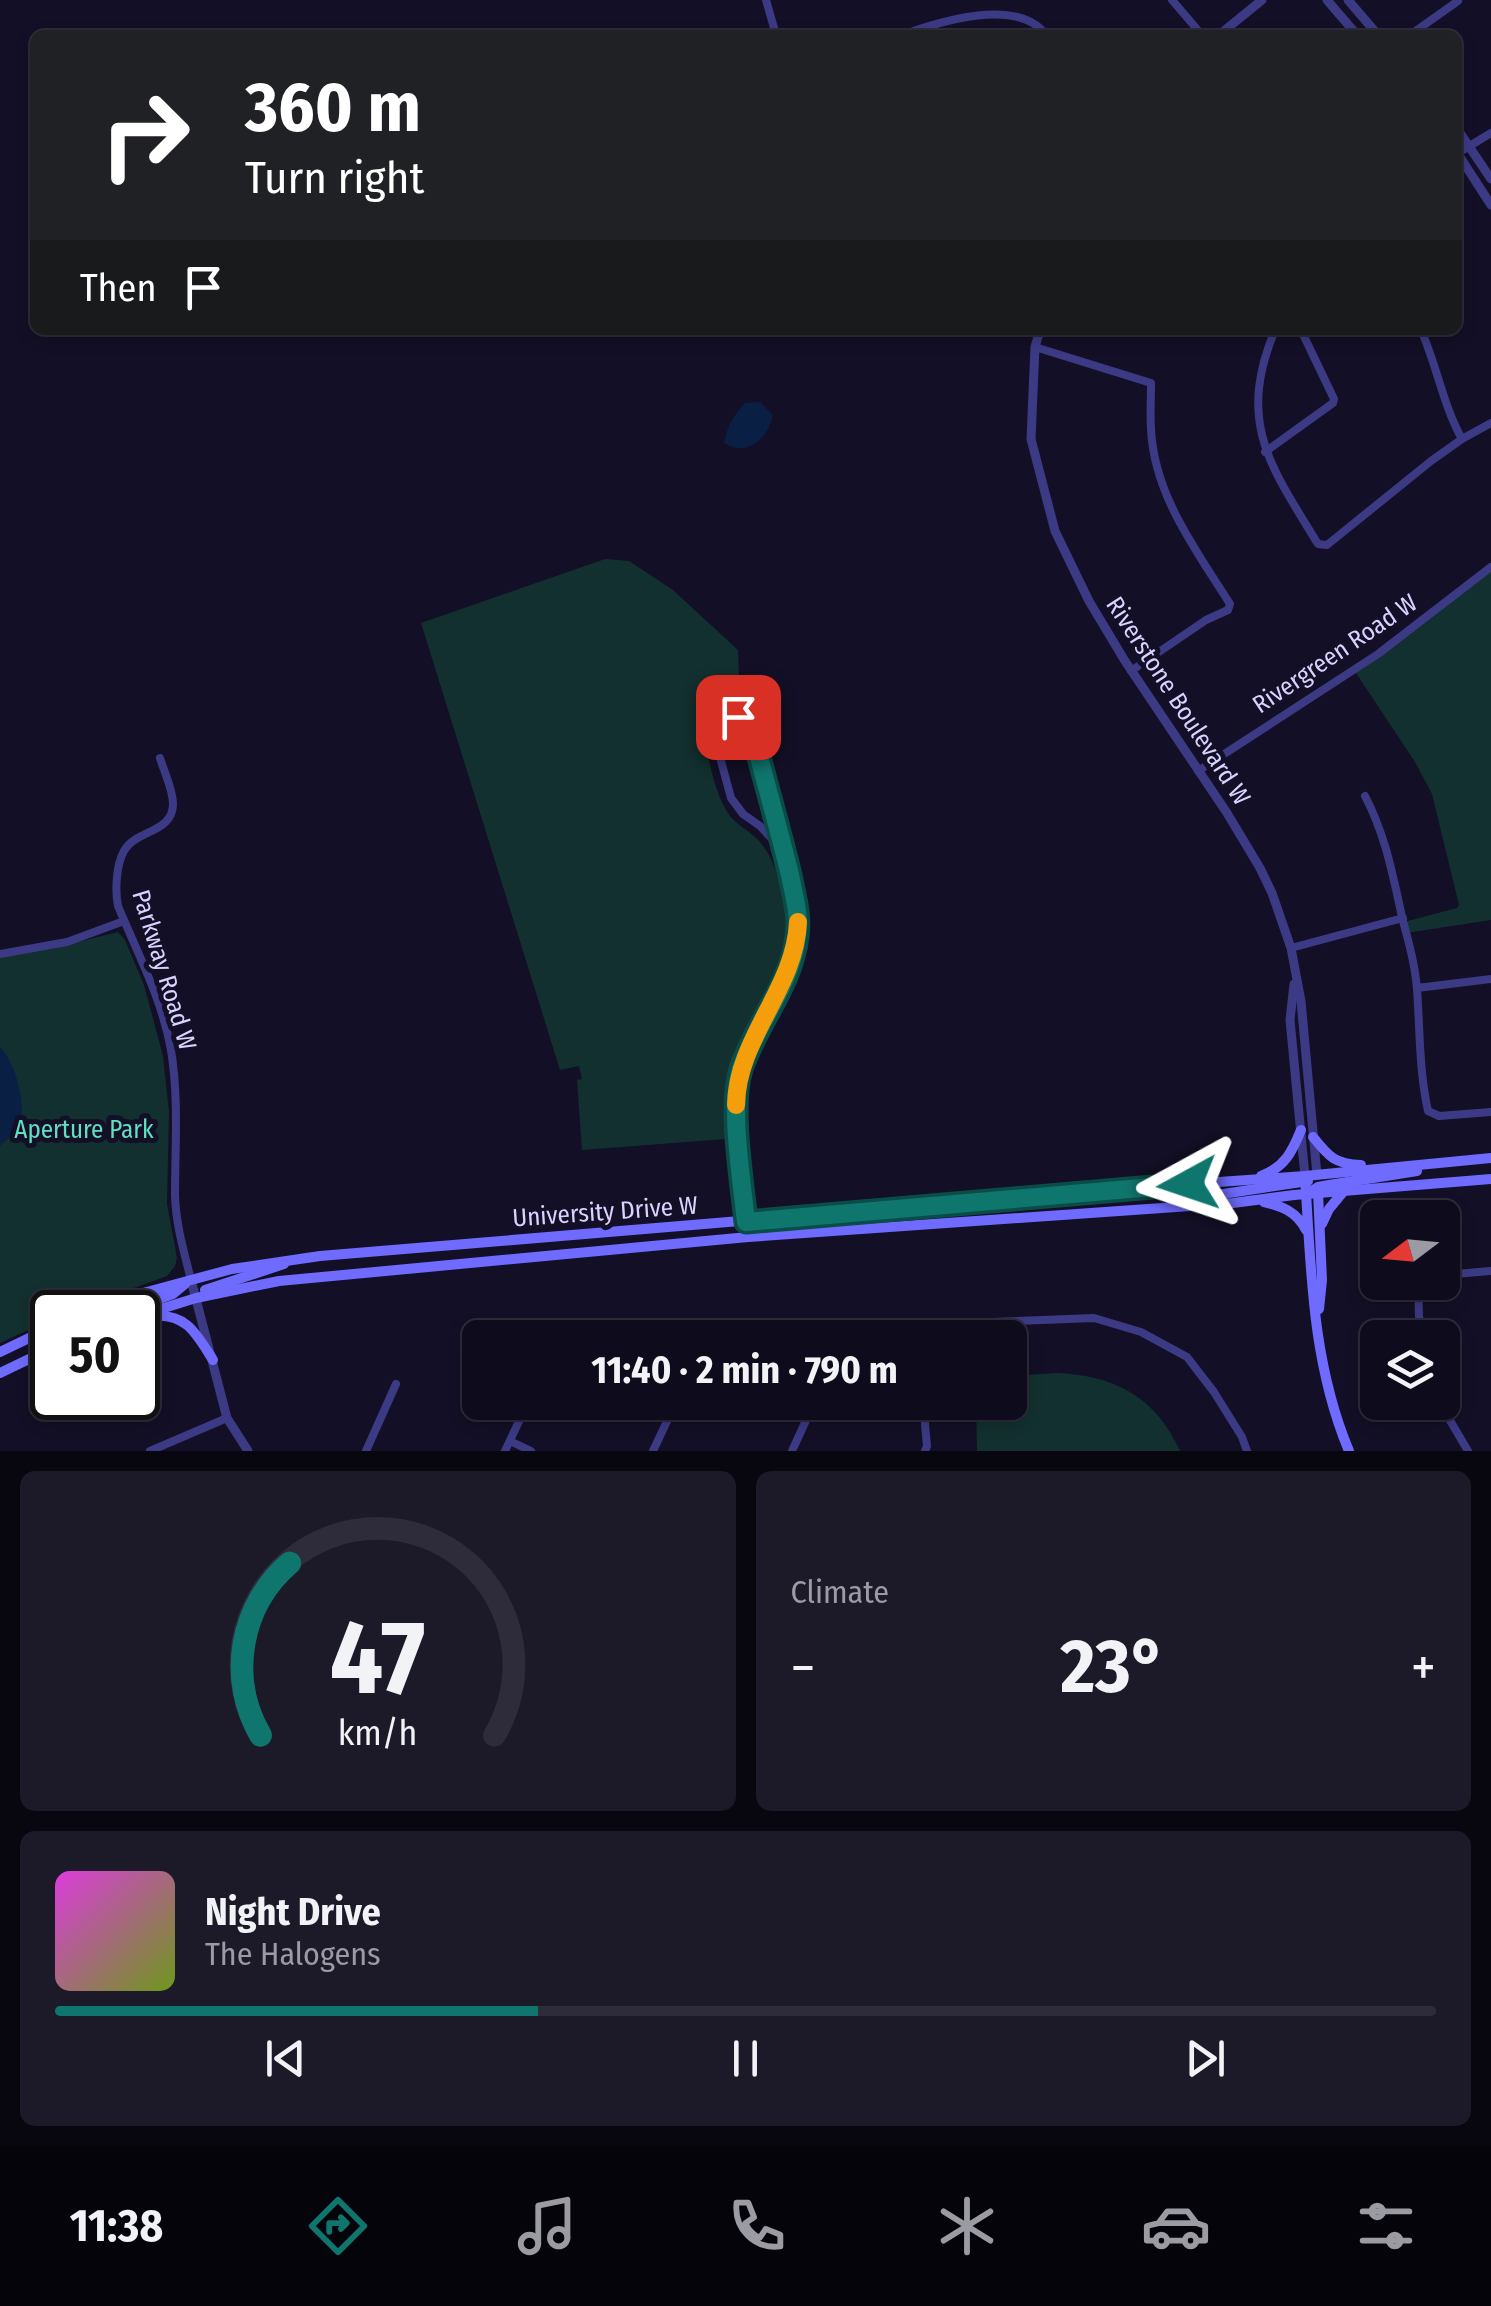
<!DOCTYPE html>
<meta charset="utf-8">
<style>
:root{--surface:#0e0b1c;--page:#1c1929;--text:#f1f3f6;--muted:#9b9ba3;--line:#2e2b3b;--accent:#0f766e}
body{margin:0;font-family:"Fira Sans Condensed",sans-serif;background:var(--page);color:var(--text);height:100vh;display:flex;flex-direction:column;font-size:38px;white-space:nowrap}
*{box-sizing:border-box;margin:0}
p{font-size:32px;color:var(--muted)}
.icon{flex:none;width:55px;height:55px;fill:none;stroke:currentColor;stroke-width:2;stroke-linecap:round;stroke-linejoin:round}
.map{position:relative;height:1451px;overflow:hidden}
.panel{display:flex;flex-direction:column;gap:20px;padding:20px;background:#08060f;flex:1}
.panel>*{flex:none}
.top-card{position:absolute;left:30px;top:30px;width:1432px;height:305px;border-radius:15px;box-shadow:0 5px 15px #0003,0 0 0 2px var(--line);background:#202124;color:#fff;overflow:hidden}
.needle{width:65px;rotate:254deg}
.fabs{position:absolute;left:1360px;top:1200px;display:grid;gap:20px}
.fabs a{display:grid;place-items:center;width:100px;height:100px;border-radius:15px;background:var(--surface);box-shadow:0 5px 15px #0003,0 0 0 2px var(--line);font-size:50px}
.speed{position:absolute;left:30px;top:1290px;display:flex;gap:20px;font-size:50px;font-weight:700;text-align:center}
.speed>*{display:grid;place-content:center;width:130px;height:130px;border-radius:50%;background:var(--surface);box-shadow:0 5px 15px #0003,0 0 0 2px var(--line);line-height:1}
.speed .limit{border:5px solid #111;border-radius:15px;background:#fff;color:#111}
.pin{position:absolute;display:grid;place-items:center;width:85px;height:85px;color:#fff;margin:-42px;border-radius:20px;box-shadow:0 5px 15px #0006}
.me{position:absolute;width:110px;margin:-55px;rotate:265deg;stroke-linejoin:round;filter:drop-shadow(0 0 8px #0008)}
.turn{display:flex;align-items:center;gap:35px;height:210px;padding:0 50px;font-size:45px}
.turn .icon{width:130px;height:130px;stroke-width:2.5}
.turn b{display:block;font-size:70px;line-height:85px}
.then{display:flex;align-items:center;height:95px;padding:0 50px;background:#0003;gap:20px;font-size:38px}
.big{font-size:75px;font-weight:700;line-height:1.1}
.panel .tile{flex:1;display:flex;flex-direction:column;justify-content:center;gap:15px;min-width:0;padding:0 35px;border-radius:15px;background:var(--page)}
.panel .dial{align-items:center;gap:0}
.dial svg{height:260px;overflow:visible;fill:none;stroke:var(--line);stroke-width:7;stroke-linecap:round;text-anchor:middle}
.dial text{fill:var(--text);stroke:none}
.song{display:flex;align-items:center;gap:30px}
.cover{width:120px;height:120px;border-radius:15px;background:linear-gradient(135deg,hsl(300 70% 55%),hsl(80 70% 35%))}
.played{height:10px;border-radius:5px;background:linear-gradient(90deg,var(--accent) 35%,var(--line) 35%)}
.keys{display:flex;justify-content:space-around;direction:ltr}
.heat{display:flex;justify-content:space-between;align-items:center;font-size:55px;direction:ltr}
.panel .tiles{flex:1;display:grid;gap:20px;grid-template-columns:1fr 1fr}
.tile:last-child{grid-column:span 2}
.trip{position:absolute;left:462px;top:1320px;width:565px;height:100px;border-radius:15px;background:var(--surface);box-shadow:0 5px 15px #0003,0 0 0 2px var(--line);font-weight:700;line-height:100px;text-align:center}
.tabs{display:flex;height:160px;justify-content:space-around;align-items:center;background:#06040b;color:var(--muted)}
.tabs .icon{width:70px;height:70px}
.tabs .current{color:var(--accent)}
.tabs b{font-size:45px;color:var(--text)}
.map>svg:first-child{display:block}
.green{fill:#12302f}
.water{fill:#0a1f44}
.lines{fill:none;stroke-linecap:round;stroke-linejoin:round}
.minor{stroke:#3d3a85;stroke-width:8}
.tertiary{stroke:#3d3a85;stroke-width:9}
.secondary{stroke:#6f6bff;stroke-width:10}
.route-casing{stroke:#0a4d48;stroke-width:25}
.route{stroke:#0f766e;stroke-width:18}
.slow{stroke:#f59e0b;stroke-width:18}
.labels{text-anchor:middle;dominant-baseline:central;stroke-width:10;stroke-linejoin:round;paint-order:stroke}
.street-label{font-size:25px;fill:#d9d4ff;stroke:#130f26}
.park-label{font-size:25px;fill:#5fe0c0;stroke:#130f26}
</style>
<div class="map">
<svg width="1491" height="1451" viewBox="0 0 1491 1451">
<rect width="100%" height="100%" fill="#130f26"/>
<!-- green -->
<g class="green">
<path d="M605 559 629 561 673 590 738 650 740 703 700 716C707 745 710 779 724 806 731 822 744 827 756 838 778 858 791 912 785 940 776 980 752 1017 740 1056H746L739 1075V1138L582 1150 577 1080 582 1079 579 1066 560 1070 421 623Z"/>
<polygon points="1491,567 1491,920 1406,933 1404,922 1457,908 1459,905 1432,794 1415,762 1354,670"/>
<polygon points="118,932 125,940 144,985 163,1056 169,1112 167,1204 177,1258 175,1266 167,1276 68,1312 52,1312 52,1319 0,1343 0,957 65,945"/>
<path d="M1056 1373C1114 1375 1156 1397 1180 1451H977L976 1403 1010 1402V1376Z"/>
</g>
<!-- water -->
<g class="water">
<path d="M760 402 773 415C768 438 748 458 724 443 727 426 734 415 745 403Z"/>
<path d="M0 1047C15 1062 29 1108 18 1128 14 1134 5 1141 0 1146Z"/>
</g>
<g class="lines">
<!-- minor -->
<g class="minor">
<polyline points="766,0 776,35"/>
<polyline points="1172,0 1202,35"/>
<path d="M905 34C944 20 1011 0 1042 30"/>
<polyline points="1410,35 1458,1"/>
<polyline points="1458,153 1491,133"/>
<path d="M1275 330C1236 423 1271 467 1318 544L1327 545 1431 461 1462 439 1491 423"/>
<path d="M1421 330C1437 366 1443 405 1462 439"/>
<path d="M1035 347 1151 383C1151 398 1150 414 1151 429 1154 495 1196 550 1230 604L1228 610 1206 620 1131 671"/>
<polyline points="1265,452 1333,403 1334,399 1301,330"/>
<path d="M160 758C164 772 173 789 173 804 173 833 135 830 124 851 116 865 115 891 118 906 138 954 162 999 171 1050 179 1099 175 1147 175 1196 176 1225 184 1252 191 1280"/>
<polyline points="1198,771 1378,654 1491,567"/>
<path d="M1365 796C1386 836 1393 877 1403 921 1409 943 1415 965 1417 989 1420 1030 1419 1070 1428 1111L1439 1116 1491 1112"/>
<polyline points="1291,948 1403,918"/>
<polyline points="0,954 67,942 124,921"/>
<polyline points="1417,988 1491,979"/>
<polyline points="748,1237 735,1103 739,1075 753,1039 790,965 797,939 798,916 785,853 751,727 743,718 728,717 717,726 714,735 731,798 743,814 760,826 775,842 790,875"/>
<polyline points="1442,1275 1491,1271"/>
<polyline points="1418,1282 1419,1316 1423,1338"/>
<polyline points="806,1338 806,1333 915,1325 1094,1318 1141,1332 1187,1357 1214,1392 1242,1437 1247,1451"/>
<polyline points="923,1402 927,1446 925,1451"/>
<polyline points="1442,1402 1448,1417 1468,1451"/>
<polyline points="510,1441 531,1451"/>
<polyline points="150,1451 227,1418"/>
<polyline points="366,1451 396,1384"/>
<polyline points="505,1451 528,1402"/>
<polyline points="653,1451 676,1402"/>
<polyline points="792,1451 808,1416 808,1402"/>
</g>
<!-- tertiary -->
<g class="tertiary">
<polyline points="1327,0 1357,35"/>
<polyline points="1348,0 1378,35"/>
<polyline points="1219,35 1262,0"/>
<polyline points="1458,130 1491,179"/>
<polyline points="1458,154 1491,205"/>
<polyline points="1040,330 1035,347 1031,439 1055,531 1089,601 1125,661 1227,813 1260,868 1272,893 1291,948 1301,1001 1317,1175"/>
<polyline points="1294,984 1290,1020 1305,1176"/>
<polyline points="191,1280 227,1418 248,1451"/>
</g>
<!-- secondary -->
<g class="secondary">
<path d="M1313 1137C1329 1157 1335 1164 1361 1165"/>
<path d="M1261 1176C1285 1167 1292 1152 1301 1130"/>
<path d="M1305 1176C1311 1270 1312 1363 1349 1451"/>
<polyline points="1318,1192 1322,1280 1319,1309"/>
<polyline points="1307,1194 1318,1187 1329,1185 1417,1171"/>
<polyline points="1177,1201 1308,1181"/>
<path d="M1264 1202C1282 1206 1297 1212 1306 1230"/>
<polyline points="1322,1224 1329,1209 1343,1192"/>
<polyline points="205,1290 284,1264"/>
<polyline points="87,1312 132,1296 232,1269 320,1256 1162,1186 1305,1176 1491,1158"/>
<polyline points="123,1312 173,1294 185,1284"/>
<polyline points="138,1316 196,1298 279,1281 748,1237 1233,1203 1294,1195 1491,1179"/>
<path d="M153 1316C187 1313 197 1335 213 1360"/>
<polyline points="0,1352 52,1327"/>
<polyline points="0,1373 52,1348"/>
</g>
</g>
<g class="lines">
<defs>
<path id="route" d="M738 717 748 721 751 727C764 777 778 826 790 875 794 896 800 915 797 936 792 984 756 1024 741 1069 729 1106 742 1181 746 1222L1188 1184"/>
</defs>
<!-- route casing -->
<use href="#route" class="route-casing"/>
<!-- route -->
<use href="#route" class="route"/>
<!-- slow -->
<path class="slow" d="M736 1105C737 1038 795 989 798 922"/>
</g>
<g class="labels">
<!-- street labels -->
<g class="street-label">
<text transform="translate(1335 654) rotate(-34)">Rivergreen Road W</text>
<text transform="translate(1178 701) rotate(57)">Riverstone Boulevard W</text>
<text transform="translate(164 970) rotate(73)">Parkway Road W</text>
<text transform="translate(605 1212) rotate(-4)">University Drive W</text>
</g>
<!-- park labels -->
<g class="park-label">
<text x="84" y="1130">Aperture Park</text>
</g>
</g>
</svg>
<div class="fabs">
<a><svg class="needle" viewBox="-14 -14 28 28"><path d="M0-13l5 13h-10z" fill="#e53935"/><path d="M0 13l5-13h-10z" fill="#9b9ba3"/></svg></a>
<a><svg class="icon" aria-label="layers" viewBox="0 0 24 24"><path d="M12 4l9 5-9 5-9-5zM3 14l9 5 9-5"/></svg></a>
</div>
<div class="speed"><div class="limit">50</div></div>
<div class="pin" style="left:738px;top:717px;background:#d93025"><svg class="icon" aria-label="arrive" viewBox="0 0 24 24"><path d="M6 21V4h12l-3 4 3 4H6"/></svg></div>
<svg class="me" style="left:1188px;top:1184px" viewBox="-20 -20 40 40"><path d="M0-17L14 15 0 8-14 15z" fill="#0f766e" stroke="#fff" stroke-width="4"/></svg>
<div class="trip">11:40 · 2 min · 790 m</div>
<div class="top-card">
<div class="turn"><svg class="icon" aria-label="right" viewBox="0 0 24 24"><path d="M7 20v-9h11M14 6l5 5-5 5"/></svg><div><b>360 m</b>Turn right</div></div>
<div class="then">Then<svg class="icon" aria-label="arrive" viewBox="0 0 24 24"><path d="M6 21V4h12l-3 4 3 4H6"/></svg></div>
</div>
</div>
<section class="panel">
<div class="tiles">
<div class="tile dial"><svg viewBox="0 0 100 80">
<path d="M14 69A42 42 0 1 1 86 69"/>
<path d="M14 69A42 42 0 0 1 23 16" stroke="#0f766e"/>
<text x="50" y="56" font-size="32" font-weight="700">47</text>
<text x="50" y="72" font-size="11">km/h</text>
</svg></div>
<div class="tile"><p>Climate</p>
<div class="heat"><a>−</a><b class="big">23°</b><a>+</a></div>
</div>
<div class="tile">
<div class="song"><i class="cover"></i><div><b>Night Drive</b><p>The Halogens</p></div></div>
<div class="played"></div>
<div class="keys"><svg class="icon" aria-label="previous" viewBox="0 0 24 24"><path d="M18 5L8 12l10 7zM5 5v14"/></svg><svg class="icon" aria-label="pause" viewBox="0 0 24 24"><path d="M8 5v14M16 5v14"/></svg><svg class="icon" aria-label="next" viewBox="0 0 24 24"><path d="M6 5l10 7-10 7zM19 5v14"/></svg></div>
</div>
</div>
</section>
<nav class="tabs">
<b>11:38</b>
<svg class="icon current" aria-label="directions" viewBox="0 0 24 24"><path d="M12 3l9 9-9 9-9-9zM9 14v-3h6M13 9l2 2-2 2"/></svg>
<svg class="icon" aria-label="music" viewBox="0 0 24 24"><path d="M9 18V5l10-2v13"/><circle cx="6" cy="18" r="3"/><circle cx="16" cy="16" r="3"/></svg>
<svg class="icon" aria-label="phone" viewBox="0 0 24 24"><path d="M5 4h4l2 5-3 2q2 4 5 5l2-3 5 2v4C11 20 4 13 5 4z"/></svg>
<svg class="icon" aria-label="climate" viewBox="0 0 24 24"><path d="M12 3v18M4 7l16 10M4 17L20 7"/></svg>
<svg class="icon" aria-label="car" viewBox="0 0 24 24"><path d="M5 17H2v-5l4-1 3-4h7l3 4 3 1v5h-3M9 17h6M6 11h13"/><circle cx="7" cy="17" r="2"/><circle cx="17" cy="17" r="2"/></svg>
<svg class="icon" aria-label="filters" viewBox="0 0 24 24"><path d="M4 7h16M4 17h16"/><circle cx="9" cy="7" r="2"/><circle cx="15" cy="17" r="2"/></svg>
</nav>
